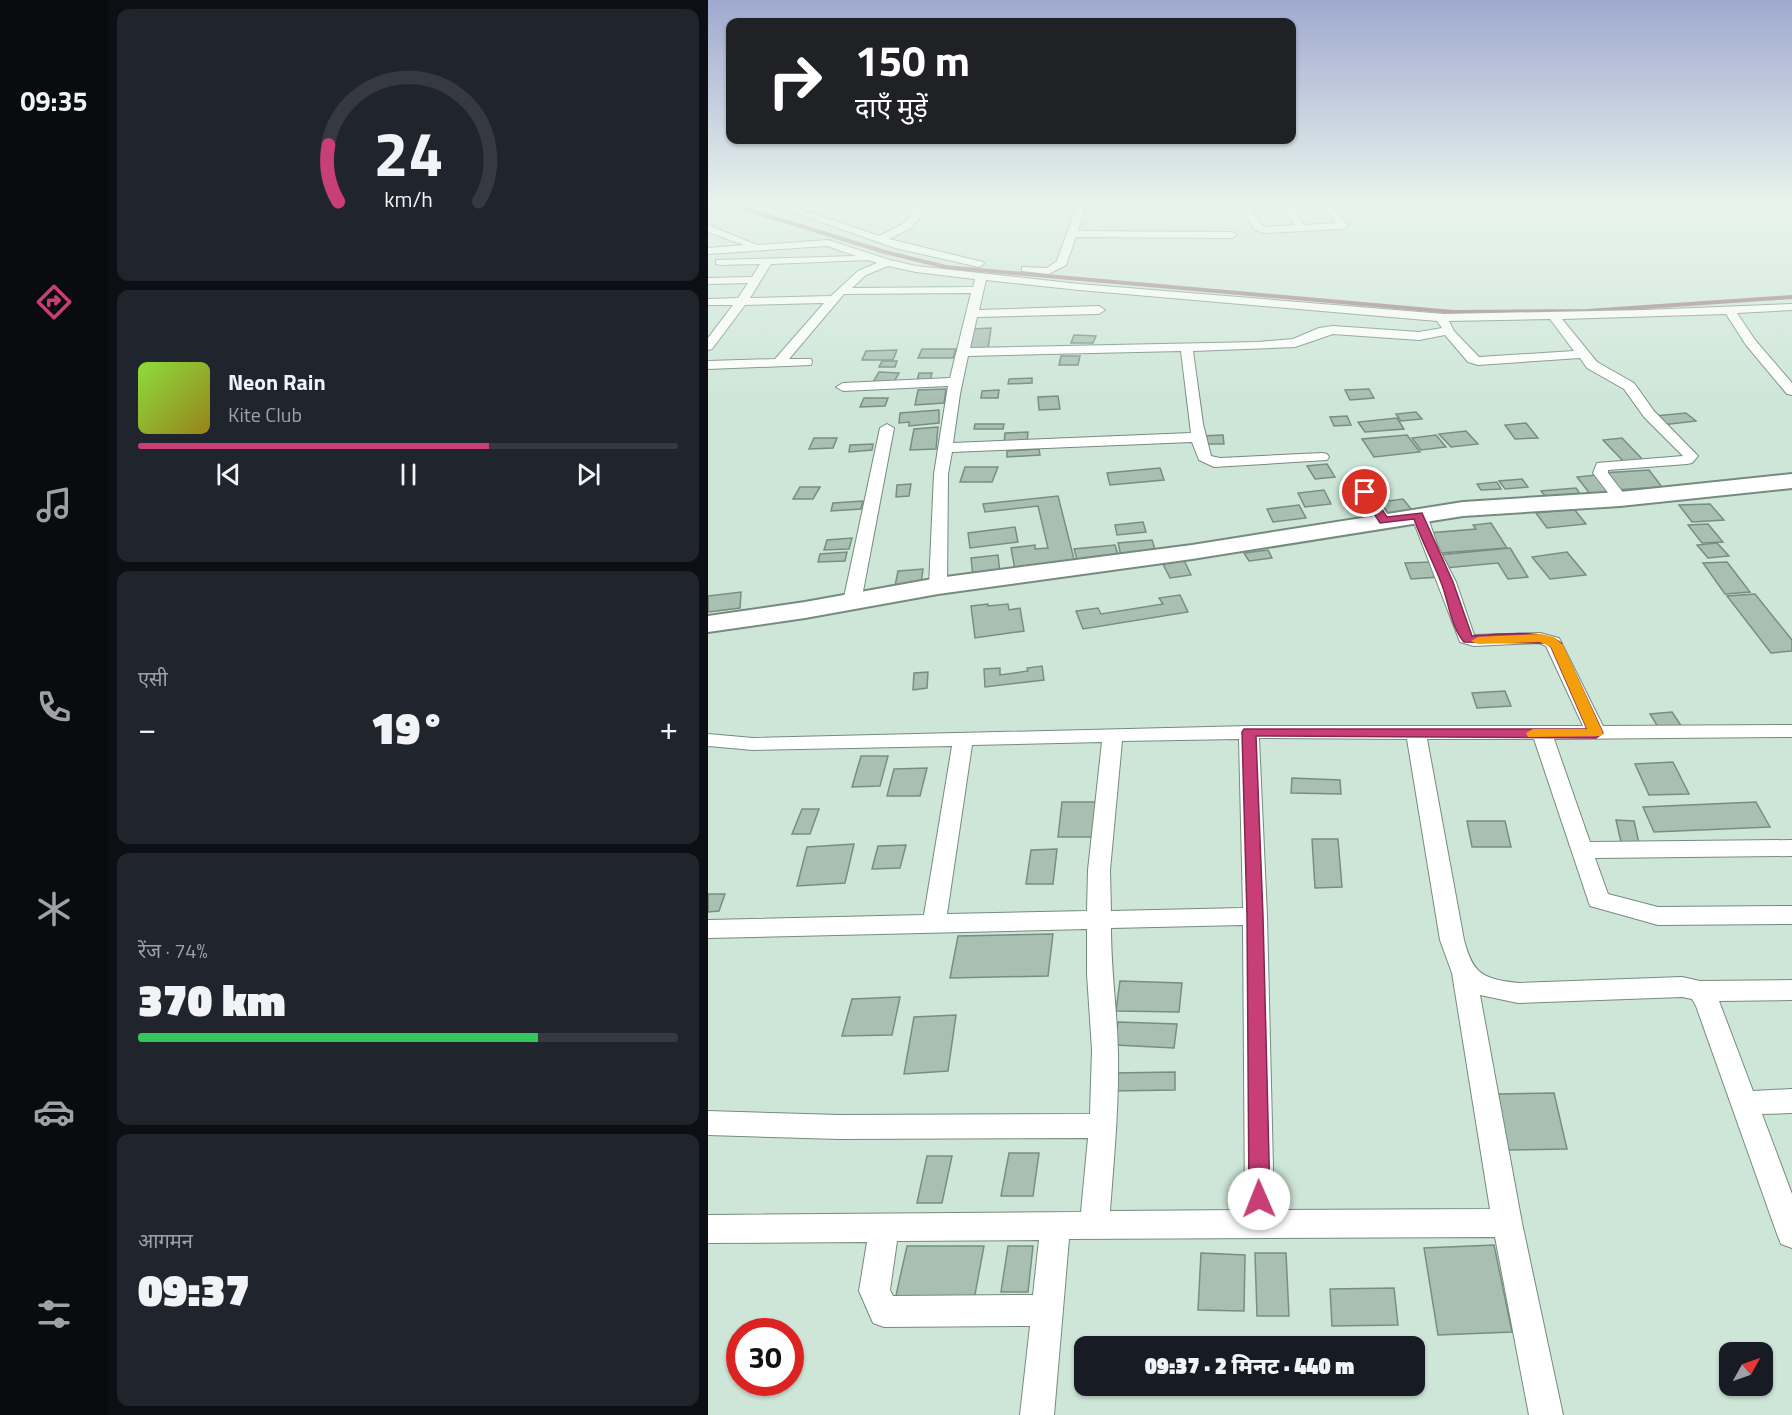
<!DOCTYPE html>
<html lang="hi">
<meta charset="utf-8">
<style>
:root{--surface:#171b24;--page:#20242c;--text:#f1f3f6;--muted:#9ea1a6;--line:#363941;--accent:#c83e76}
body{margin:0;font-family:"Titillium Web","Noto Sans Devanagari",sans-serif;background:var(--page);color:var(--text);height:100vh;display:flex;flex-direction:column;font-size:22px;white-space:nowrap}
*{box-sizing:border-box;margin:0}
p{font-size:20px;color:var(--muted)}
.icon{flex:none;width:33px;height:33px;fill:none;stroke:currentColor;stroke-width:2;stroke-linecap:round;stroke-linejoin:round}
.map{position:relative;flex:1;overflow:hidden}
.drawer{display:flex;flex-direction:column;gap:9px;padding:9px;background:#0d0f14;width:600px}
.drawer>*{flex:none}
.banner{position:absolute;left:18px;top:18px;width:570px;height:126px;border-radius:12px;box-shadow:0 2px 4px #0004;background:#202124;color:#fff;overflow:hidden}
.needle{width:39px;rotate:50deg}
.controls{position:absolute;left:1011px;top:1342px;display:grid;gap:12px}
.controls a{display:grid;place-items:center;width:54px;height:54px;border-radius:12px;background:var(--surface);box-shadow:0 2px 4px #0004;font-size:30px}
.speed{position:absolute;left:18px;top:1318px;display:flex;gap:12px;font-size:30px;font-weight:700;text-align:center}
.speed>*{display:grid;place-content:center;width:78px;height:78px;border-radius:50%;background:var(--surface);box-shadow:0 2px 4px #0004;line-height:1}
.speed .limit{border:9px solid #d22;background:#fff;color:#111}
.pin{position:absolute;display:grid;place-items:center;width:51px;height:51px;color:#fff;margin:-26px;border:3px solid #fff;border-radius:50%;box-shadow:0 2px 6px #0007}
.me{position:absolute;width:66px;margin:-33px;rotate:359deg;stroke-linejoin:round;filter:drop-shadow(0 0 4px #0008)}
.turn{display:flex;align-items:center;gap:21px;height:126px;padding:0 30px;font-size:27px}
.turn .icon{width:78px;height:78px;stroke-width:2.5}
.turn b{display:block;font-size:42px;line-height:51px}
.big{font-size:45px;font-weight:800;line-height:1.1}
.drawer .widget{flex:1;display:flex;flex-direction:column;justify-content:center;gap:9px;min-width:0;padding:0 21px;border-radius:12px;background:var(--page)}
.drawer .dial{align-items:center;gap:0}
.dial svg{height:156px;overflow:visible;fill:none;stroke:var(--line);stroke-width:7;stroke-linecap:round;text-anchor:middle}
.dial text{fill:var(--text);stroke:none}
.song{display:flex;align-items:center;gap:18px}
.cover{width:72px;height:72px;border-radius:9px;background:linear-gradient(135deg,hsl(90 70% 55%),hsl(50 70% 35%))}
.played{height:6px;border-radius:3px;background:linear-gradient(90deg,var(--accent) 65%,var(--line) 65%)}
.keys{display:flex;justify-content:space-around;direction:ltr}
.heat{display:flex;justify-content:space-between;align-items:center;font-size:33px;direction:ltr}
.charge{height:9px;border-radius:4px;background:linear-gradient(90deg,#34c759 74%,var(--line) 0)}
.trip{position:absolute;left:366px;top:1336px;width:351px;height:60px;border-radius:12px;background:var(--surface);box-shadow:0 2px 4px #0004;font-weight:800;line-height:60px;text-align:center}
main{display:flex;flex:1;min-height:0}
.tab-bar{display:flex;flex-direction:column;width:108px;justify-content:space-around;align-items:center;background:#090b0e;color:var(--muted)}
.tab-bar .icon{width:42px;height:42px}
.tab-bar .on{color:var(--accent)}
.tab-bar b{font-size:27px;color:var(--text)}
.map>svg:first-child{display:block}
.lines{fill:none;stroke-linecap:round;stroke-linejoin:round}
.stream{stroke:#96717b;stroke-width:4}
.building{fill:#a8bfb2;stroke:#788e81;stroke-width:1.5}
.street-casing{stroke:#758b7e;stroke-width:2}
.secondary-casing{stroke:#758b7e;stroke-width:4}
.street{fill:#fff;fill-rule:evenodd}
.secondary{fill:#fff;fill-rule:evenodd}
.route{fill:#c83e76;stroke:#82284d;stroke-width:1.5}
.slow{fill:#f59e0b}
</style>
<main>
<nav class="tab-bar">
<b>09:35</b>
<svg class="icon on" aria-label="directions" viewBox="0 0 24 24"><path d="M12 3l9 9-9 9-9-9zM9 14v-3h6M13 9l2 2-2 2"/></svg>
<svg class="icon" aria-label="music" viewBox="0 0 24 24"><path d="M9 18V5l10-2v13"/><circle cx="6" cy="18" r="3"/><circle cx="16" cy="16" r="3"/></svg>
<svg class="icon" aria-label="phone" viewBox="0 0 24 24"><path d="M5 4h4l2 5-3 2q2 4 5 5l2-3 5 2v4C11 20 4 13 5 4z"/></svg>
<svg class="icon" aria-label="climate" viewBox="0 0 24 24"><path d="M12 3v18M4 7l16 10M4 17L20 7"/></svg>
<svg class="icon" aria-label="car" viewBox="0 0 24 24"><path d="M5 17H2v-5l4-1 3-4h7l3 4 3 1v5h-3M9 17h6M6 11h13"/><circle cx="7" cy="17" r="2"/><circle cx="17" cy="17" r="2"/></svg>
<svg class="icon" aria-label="filters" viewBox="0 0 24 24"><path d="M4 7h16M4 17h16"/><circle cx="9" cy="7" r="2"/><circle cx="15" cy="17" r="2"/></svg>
</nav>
<section class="drawer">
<div class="widget dial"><svg viewBox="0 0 100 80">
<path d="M14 69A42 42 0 1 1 86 69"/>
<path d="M14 69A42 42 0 0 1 9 40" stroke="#c83e76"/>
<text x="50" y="56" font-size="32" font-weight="700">24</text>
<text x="50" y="72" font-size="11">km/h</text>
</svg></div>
<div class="widget">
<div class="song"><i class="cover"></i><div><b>Neon Rain</b><p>Kite Club</p></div></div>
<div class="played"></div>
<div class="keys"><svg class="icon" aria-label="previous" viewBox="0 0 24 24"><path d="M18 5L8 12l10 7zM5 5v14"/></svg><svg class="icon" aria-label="pause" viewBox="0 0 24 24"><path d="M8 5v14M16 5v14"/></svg><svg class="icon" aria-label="next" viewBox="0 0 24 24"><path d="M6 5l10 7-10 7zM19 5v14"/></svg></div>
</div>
<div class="widget"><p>एसी</p>
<div class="heat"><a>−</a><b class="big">19°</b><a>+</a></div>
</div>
<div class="widget"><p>रेंज · 74%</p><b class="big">370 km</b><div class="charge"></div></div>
<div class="widget"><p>आगमन</p><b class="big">09:37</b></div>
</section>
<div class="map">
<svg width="1084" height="1415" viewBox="0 0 1084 1415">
<rect width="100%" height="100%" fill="#cee6d8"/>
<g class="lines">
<!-- stream -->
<polyline class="stream" points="15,202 177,252 238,267 745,312 879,311 1084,297"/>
</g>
<!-- building -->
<g class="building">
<polygon points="283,328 280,349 259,350 263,329"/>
<polygon points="366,335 388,336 385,343 363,343"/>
<polygon points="214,349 248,349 245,358 210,358"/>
<polygon points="189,350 185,360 154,360 158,351"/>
<polygon points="353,356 372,356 370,365 351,365"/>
<polygon points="174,361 189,361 187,367 171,367"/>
<polygon points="171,372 191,373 186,382 165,382"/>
<polygon points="211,373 224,373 222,381 209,381"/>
<polygon points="324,378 324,383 300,384 301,379"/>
<polygon points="238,389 236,403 207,405 210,390"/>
<polygon points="661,389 666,398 642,400 637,390"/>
<polygon points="291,390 290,398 273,398 274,391"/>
<polygon points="350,396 352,409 331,410 330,397"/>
<polygon points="156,398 180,398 177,406 152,407"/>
<polygon points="231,410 231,423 201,426 201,422 191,423 192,413"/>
<polygon points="708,412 714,419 693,421 688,414"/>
<polygon points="978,413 988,421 954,425 945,416"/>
<polygon points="639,416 643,425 626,426 622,417"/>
<polygon points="689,418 696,429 657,432 650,422"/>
<polygon points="818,423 830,438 807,439 797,425"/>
<polygon points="267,424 296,424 295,429 266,429"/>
<polygon points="230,427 228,449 202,450 206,429"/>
<polygon points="758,431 770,444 743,447 731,434"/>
<polygon points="320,432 319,443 296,444 297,433"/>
<polygon points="515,435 516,444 493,444 492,436"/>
<polygon points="699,435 712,452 666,457 654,439"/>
<polygon points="728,435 738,447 713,450 704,438"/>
<polygon points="106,438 129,438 125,448 101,449"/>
<polygon points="914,438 936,461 917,463 895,440"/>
<polygon points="165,444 164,450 141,452 142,445"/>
<polygon points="331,449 332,455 299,457 299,451"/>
<polygon points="619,464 627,477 607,479 599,466"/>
<polygon points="257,467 290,467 284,482 252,482"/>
<polygon points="452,468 456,480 402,485 399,473"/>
<polygon points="941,470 954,487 906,490 894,473"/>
<polygon points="888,475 906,497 886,499 869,477"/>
<polygon points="814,479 820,487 797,489 791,481"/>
<polygon points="789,482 793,489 773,490 769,484"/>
<polygon points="203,484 201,496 188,497 189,485"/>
<polygon points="92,487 112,487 105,499 85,499"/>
<polygon points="868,488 876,500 842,502 833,491"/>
<polygon points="616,490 623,504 597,507 590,493"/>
<polygon points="350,496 367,563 307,570 303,548 327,545 327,549 340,548 330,506 277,512 275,504"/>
<polygon points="695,499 708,515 684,518 672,502"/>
<polygon points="155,501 153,509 123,511 125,503"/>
<polygon points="1002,504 1016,520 984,522 971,505"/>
<polygon points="591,505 598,518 565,522 559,509"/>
<polygon points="866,509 878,524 839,528 828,513"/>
<polygon points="435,522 438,532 409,535 407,525"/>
<polygon points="783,523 799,548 732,553 720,533 768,529 765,525"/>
<polygon points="1000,524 1015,542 994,543 980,525"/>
<polygon points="307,527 310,542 262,548 260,533"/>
<polygon points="144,538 141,549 116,550 119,540"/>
<polygon points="444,540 449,556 414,560 410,543"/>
<polygon points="1009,543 1021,556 1000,558 989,545"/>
<polygon points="407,545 411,558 370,563 366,549"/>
<polygon points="802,548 820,577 800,579 790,563 737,568 730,555"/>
<polygon points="560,550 564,558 541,561 536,553"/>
<polygon points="139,552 137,561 110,562 112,554"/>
<polygon points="859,552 878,575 842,579 824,557"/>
<polygon points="290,555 292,573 265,576 263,558"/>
<polygon points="475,558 483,575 462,578 454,562"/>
<polygon points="724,562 731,577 703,579 697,563"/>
<polygon points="1019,562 1042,592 1017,594 995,563"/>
<polygon points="215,569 213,584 187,586 190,571"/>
<polygon points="33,592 32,608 0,612 0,596"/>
<polygon points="1047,594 1084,640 1084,651 1063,653 1019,596"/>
<polygon points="472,595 480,612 375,629 368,611 390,608 393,614 455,604 451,598"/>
<polygon points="280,604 280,606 300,604 301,610 312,608 316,631 267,638 263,606"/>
<polygon points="334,666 336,680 277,687 276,669 292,668 292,675 320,671 319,668"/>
<polygon points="220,672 219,688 205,690 206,673"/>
<polygon points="797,691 803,706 769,708 764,693"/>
<polygon points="964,712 976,730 953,732 942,714"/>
<polygon points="153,756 180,756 172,786 144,787"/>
<polygon points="965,762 981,794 941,795 927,764"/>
<polygon points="219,768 212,796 179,796 186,769"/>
<polygon points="584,778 632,780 633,794 583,793"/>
<polygon points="354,802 393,802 390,837 350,837"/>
<polygon points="1048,802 1062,827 946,832 935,807"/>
<polygon points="94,809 111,809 102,834 84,834"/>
<polygon points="908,820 926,821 931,843 913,842"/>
<polygon points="759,821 797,821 803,847 764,847"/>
<polygon points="604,839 630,839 634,887 607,888"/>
<polygon points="146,844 137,883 89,886 99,847"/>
<polygon points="198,845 192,868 164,869 170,846"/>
<polygon points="349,849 345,884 318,884 323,850"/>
<polygon points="0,894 17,894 11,911 0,912"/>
<polygon points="345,934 340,976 242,978 250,936"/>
<polygon points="412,981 474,983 471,1012 408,1011"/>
<polygon points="192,997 184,1035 134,1036 144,999"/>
<polygon points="248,1015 240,1071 196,1074 206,1017"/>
<polygon points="410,1022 469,1024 466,1048 407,1045"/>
<polygon points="467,1072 467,1090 403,1091 405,1073"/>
<polygon points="846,1093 859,1149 800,1150 789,1094"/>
<polygon points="301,1153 331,1153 325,1196 293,1196"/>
<polygon points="219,1156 244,1156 234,1203 209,1203"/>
<polygon points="786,1245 804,1332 730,1335 716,1248"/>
<polygon points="199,1246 276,1246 266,1300 187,1300"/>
<polygon points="300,1246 325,1246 320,1292 293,1292"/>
<polygon points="493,1253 537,1255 536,1311 490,1310"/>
<polygon points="547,1253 578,1253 581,1316 549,1316"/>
<polygon points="686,1288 690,1325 624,1326 622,1289"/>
</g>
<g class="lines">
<defs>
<g id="street">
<polygon points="57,202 72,202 171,236 195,224 214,202 225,202 203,228 181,239 275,262 276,264 271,267 187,248"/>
<polygon points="370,202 527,202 542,206 554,225 558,227 587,225 571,202 581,202 596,225 628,223 613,202 623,202 640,226 635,229 556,233 546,229 535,210 526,208 378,207 370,231 524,232 529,235 524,238 368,237 358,265 341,274 314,271 314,267 339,268 349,261"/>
<path d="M0 225 49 245 120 240 182 260 208 266 371 284 736 314 936 310 1084 304V310L1029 313 1047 340 1084 383V395L1079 394 1038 345 1018 314 854 319 889 362 926 383 946 411 990 456 984 463 979 464 900 470V473L920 499 912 504 907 502 885 473 889 463 975 456 936 417 916 389 879 368 872 358 770 365 760 362 737 335 711 340 625 334 587 347 485 351 495 424 503 456 512 458 614 453 619 454 621 457 619 460 506 467 491 460 484 442 244 452 240 474 239 586 236 590H224L221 586 226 474 240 386 135 391 128 387 135 383 242 378 263 293 136 294 81 359H103L104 362 103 365 0 369V361L67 359 116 303 37 305 4 349 0 350V338L25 305H0V299L30 298 40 283 0 284V278L44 277 52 264 12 265 8 264V260L148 256 119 246 0 254V248L36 245 0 232ZM160 260 169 263 150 271 123 296 42 298 63 264ZM180 266 208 272 267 279 265 287 144 288 158 275ZM278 280 371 290 729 321 734 328 711 332 625 326 611 328 585 339 550 342 262 348 269 317 391 314 397 310 391 306 271 310ZM842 319 866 351 771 357 746 331 741 321ZM473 351 483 433 245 443 252 394 260 356Z"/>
<polygon points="179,424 186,428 153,602 150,606 138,606 135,602 172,428"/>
<polygon points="647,473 652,474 684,521 682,524 670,524 668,521 640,477"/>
<path d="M711 510 719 515 730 547 748 582 766 635 832 633 851 638 895 726 1084 725V737L846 739 882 842 1084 840V856L887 858 900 894 950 907 1084 906V924L950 925 882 906 826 739H719L756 940C765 975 776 979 810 983L974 977 992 981 1084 980V1000L1011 1001 1045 1091 1084 1089V1113L1054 1114 1084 1194V1248L1073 1244 1069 1234 988 1006 984 999 974 997 810 1003 772 995 814 1223 855 1415H821L787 1237 361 1239 346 1415H312L322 1326 176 1327 165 1323 151 1291 159 1242 0 1243V1215L373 1212 380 1138 131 1139 0 1135V1111L131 1115 382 1114 384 1050 379 974V929L0 938V920L216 915 244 746 45 750 0 746V734L45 738 541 726H875L838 646 831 643 766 646 752 642 703 515ZM551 738 699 739 732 940 744 973 782 1209 566 1210 559 916ZM531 739 535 908 403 911 402 870 414 741ZM394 742 380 870 379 911 239 914 264 745ZM535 925 537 1210 402 1211C406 1158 411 1105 410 1052 409 1010 403 970 403 928ZM331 1240 325 1295 185 1296 182 1290 189 1241Z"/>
</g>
<polygon id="secondary" points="1084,474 1084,488 912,506 755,516 484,559 230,594 97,618 0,632 0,616 97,602 230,578 484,545 755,502 912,492"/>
</defs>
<!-- street casing -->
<use href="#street" class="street-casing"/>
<!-- secondary casing -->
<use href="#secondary" class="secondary-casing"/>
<!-- street -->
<use href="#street" class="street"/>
<!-- secondary -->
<use href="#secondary" class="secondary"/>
</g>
<!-- sky -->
<linearGradient id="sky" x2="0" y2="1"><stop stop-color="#9fa9cf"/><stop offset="0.51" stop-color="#e9f4ed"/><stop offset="1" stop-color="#e9f4ed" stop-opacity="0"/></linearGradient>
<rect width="1084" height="400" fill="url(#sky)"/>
<!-- route -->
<path class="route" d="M657 489 661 490 679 517 714 513 745 582 764 636C788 635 835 628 853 643L895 733 888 738 548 736 555 916 562 1199 559 1206 551 1208 544 1206 541 1199 539 916 534 732 536 729H879L843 647 838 643 756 642C743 627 741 604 734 585 726 563 714 542 706 519L672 523 652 492Z"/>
<!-- slow -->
<polygon class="slow" points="832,634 846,637 855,645 895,733 893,736 820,737 818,733 825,729 879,729 843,647 832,642 770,644 763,641 770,637"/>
</svg>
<div class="controls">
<a><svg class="needle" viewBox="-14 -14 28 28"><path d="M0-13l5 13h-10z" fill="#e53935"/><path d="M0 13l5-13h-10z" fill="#9ea1a6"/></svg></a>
</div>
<div class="speed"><div class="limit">30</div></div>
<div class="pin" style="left:657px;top:492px;background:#d93025"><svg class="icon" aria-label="arrive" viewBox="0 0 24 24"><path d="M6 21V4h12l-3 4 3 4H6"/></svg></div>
<svg class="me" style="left:551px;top:1199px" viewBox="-20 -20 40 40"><circle r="19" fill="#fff"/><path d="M0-13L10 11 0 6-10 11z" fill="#c83e76"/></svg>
<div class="trip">09:37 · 2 मिनट · 440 m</div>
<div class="banner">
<div class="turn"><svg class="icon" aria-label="right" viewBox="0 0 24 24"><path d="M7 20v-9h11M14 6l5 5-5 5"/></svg><div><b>150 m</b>दाएँ मुड़ें</div></div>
</div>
</div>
</main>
